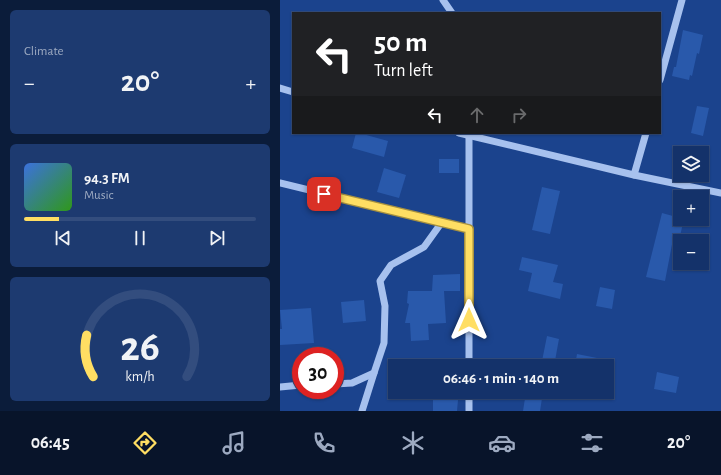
<!DOCTYPE html>
<meta charset="utf-8">
<style>
:root{--surface:#14326a;--page:#1d3a70;--text:#f1f3f6;--muted:#9daac1;--line:#334d7e;--accent:#ffde63}
body{margin:0;font-family:"Alegreya Sans",sans-serif;background:var(--page);color:var(--text);height:100vh;display:flex;flex-direction:column;font-size:15px;white-space:nowrap}
*{box-sizing:border-box;margin:0}
p{font-size:13px;color:var(--muted)}
.icon{flex:none;width:22px;height:22px;fill:none;stroke:currentColor;stroke-width:2;stroke-linecap:round;stroke-linejoin:round}
.map{position:relative;flex:1;overflow:hidden}
.details{display:flex;flex-direction:column;gap:10px;padding:10px;background:#0b1c3a;width:280px}
.details>*{flex:none}
.guide{position:absolute;left:12px;top:12px;width:369px;height:122px;border-radius:0px;box-shadow:0 1px 3px #0004,0 0 0 1px var(--line);background:#202124;color:#fff;overflow:hidden}
.fabs{position:absolute;left:393px;top:146px;display:grid;gap:8px}
.fabs a{display:grid;place-items:center;width:36px;height:36px;border-radius:0px;background:var(--surface);box-shadow:0 1px 3px #0004,0 0 0 1px var(--line);font-size:20px}
.speed{position:absolute;left:12px;top:347px;display:flex;gap:8px;font-size:20px;font-weight:700;text-align:center}
.speed>*{display:grid;place-content:center;width:52px;height:52px;border-radius:50%;background:var(--surface);box-shadow:0 1px 3px #0004,0 0 0 1px var(--line);line-height:1}
.speed .limit{border:6px solid #d22;background:#fff;color:#111}
.pin{position:absolute;display:grid;place-items:center;width:34px;height:34px;color:#fff;margin:-17px;border-radius:8px;box-shadow:0 2px 6px #0006}
.me{position:absolute;width:44px;margin:-22px;rotate:0deg;stroke-linejoin:round;filter:drop-shadow(0 0 3px #0008)}
.turn{display:flex;align-items:center;gap:14px;height:84px;padding:0 16px;font-size:18px}
.turn .icon{width:52px;height:52px;stroke-width:2.5}
.turn b{display:block;font-size:28px;line-height:34px}
.lanes{display:flex;align-items:center;height:38px;padding:0 16px;background:#0003;justify-content:center;gap:20px;direction:ltr}
.lanes .off{opacity:.35}
.big{font-size:30px;font-weight:700;line-height:1.1}
.details .tile{flex:1;display:flex;flex-direction:column;justify-content:center;gap:6px;min-width:0;padding:0 14px;border-radius:6px;background:var(--page)}
.details .dial{align-items:center;gap:0}
.dial svg{height:104px;overflow:visible;fill:none;stroke:var(--line);stroke-width:7;stroke-linecap:round;text-anchor:middle}
.dial text{fill:var(--text);stroke:none}
.song{display:flex;align-items:center;gap:12px}
.cover{width:48px;height:48px;border-radius:6px;background:linear-gradient(135deg,hsl(220 70% 55%),hsl(110 70% 35%))}
.played{height:4px;border-radius:2px;background:linear-gradient(90deg,var(--accent) 15%,var(--line) 15%)}
.keys{display:flex;justify-content:space-around;direction:ltr}
.heat{display:flex;justify-content:space-between;align-items:center;font-size:22px;direction:ltr}
.trip{position:absolute;left:108px;top:359px;width:226px;height:40px;border-radius:0px;background:var(--surface);box-shadow:0 1px 3px #0004,0 0 0 1px var(--line);font-weight:700;line-height:40px;text-align:center}
.tabs{display:flex;height:64px;justify-content:space-around;align-items:center;background:#08142a;color:var(--muted)}
.tabs .icon{width:28px;height:28px}
.tabs .selected{color:var(--accent)}
.tabs b{font-size:18px;color:var(--text)}
main{display:flex;flex:1;min-height:0}
.map>svg:first-child{display:block}
.building{fill:#2959ab}
.lines{fill:none;stroke-linecap:round;stroke-linejoin:round}
.minor{stroke:#a7c1ee;stroke-width:7}
.route-casing{stroke:#a69040;stroke-width:10}
.route{stroke:#ffde63;stroke-width:7}
</style>
<main>
<section class="details">
<div class="tile"><p>Climate</p>
<div class="heat"><a>−</a><b class="big">20°</b><a>+</a></div>
</div>
<div class="tile">
<div class="song"><i class="cover"></i><div><b>94.3 FM</b><p>Music</p></div></div>
<div class="played"></div>
<div class="keys"><svg class="icon" aria-label="previous" viewBox="0 0 24 24"><path d="M18 5L8 12l10 7zM5 5v14"/></svg><svg class="icon" aria-label="pause" viewBox="0 0 24 24"><path d="M8 5v14M16 5v14"/></svg><svg class="icon" aria-label="next" viewBox="0 0 24 24"><path d="M6 5l10 7-10 7zM19 5v14"/></svg></div>
</div>
<div class="tile dial"><svg viewBox="0 0 100 80">
<path d="M14 69A42 42 0 1 1 86 69"/>
<path d="M14 69A42 42 0 0 1 9 37" stroke="#ffde63"/>
<text x="50" y="56" font-size="32" font-weight="700">26</text>
<text x="50" y="72" font-size="11">km/h</text>
</svg></div>
</section>
<div class="map">
<svg width="441" height="411" viewBox="0 0 441 411">
<rect width="100%" height="100%" fill="#1b438d"/>
<!-- building -->
<g class="building">
<polygon points="403,30 423,35 419,54 417,53 412,76 410,75 409,80 392,76 394,67 396,67"/>
<polygon points="417,106 429,108 423,136 411,133"/>
<polygon points="76,133 79,133 108,141 104,157 72,148"/>
<rect x="159" y="159" width="20" height="14"/>
<polygon points="104,168 126,175 119,198 97,192"/>
<polygon points="262,187 280,191 270,234 252,230"/>
<polygon points="382,213 400,218 400,219 404,219 400,236 394,234 385,281 366,277"/>
<polygon points="242,257 278,265 273,282 283,284 280,299 248,291 252,273 239,270"/>
<polygon points="180,274 180,291 164,291 166,323 148,324 149,340 131,341 130,323 125,323 129,304 127,303 128,291 152,291 153,275"/>
<polygon points="320,287 335,290 332,309 316,306"/>
<polygon points="84,300 86,321 63,323 61,302"/>
<polygon points="31,308 34,343 0,345 0,329 2,329 0,310"/>
<polygon points="267,336 279,339 274,366 261,366"/>
<polygon points="297,354 317,358 315,366 295,366"/>
<polygon points="377,372 399,377 396,393 374,389"/>
<polygon points="246,392 263,392 260,411 243,411"/>
<polygon points="153,393 173,393 173,400 178,400 177,411 153,411"/>
</g>
<g class="lines">
<!-- minor -->
<g class="minor">
<polyline points="163,0 172,13"/>
<polyline points="380,80 402,0"/>
<polyline points="0,88 13,92"/>
<polyline points="179,133 354,175 441,193"/>
<polyline points="354,175 366,133"/>
<polyline points="0,183 189,229"/>
<polyline points="189,366 189,136"/>
<polyline points="55,384 72,383 94,373 104,343 105,306 100,281 111,265 144,247 162,222"/>
<polyline points="0,387 21,385"/>
<polyline points="82,411 94,373"/>
<polyline points="189,411 189,392"/>
</g>
</g>
<g class="lines">
<defs>
<polyline id="route" points="44,194 189,229 189,320"/>
</defs>
<!-- route casing -->
<use href="#route" class="route-casing"/>
<!-- route -->
<use href="#route" class="route"/>
</g>
</svg>
<div class="fabs">
<a><svg class="icon" aria-label="layers" viewBox="0 0 24 24"><path d="M12 4l9 5-9 5-9-5zM3 14l9 5 9-5"/></svg></a>
<a>+</a>
<a>−</a>
</div>
<div class="speed"><div class="limit">30</div></div>
<div class="pin" style="left:44px;top:194px;background:#d93025"><svg class="icon" aria-label="arrive" viewBox="0 0 24 24"><path d="M6 21V4h12l-3 4 3 4H6"/></svg></div>
<svg class="me" style="left:189px;top:320px" viewBox="-20 -20 40 40"><path d="M0-17L14 15 0 8-14 15z" fill="#ffde63" stroke="#fff" stroke-width="4"/></svg>
<div class="trip">06:46 · 1 min · 140 m</div>
<div class="guide">
<div class="turn"><svg class="icon" aria-label="left" viewBox="0 0 24 24"><path d="M17 20v-9H6M10 6l-5 5 5 5"/></svg><div><b>50 m</b>Turn left</div></div>
<div class="lanes"><svg class="icon" aria-label="left" viewBox="0 0 24 24"><path d="M17 20v-9H6M10 6l-5 5 5 5"/></svg><svg class="icon off" aria-label="ahead" viewBox="0 0 24 24"><path d="M12 20V5M6 11l6-6 6 6"/></svg><svg class="icon off" aria-label="right" viewBox="0 0 24 24"><path d="M7 20v-9h11M14 6l5 5-5 5"/></svg></div>
</div>
</div>
</main>
<nav class="tabs">
<b>06:45</b>
<svg class="icon selected" aria-label="directions" viewBox="0 0 24 24"><path d="M12 3l9 9-9 9-9-9zM9 14v-3h6M13 9l2 2-2 2"/></svg>
<svg class="icon" aria-label="music" viewBox="0 0 24 24"><path d="M9 18V5l10-2v13"/><circle cx="6" cy="18" r="3"/><circle cx="16" cy="16" r="3"/></svg>
<svg class="icon" aria-label="phone" viewBox="0 0 24 24"><path d="M5 4h4l2 5-3 2q2 4 5 5l2-3 5 2v4C11 20 4 13 5 4z"/></svg>
<svg class="icon" aria-label="climate" viewBox="0 0 24 24"><path d="M12 3v18M4 7l16 10M4 17L20 7"/></svg>
<svg class="icon" aria-label="car" viewBox="0 0 24 24"><path d="M5 17H2v-5l4-1 3-4h7l3 4 3 1v5h-3M9 17h6M6 11h13"/><circle cx="7" cy="17" r="2"/><circle cx="17" cy="17" r="2"/></svg>
<svg class="icon" aria-label="filters" viewBox="0 0 24 24"><path d="M4 7h16M4 17h16"/><circle cx="9" cy="7" r="2"/><circle cx="15" cy="17" r="2"/></svg>
<b>20°</b>
</nav>
